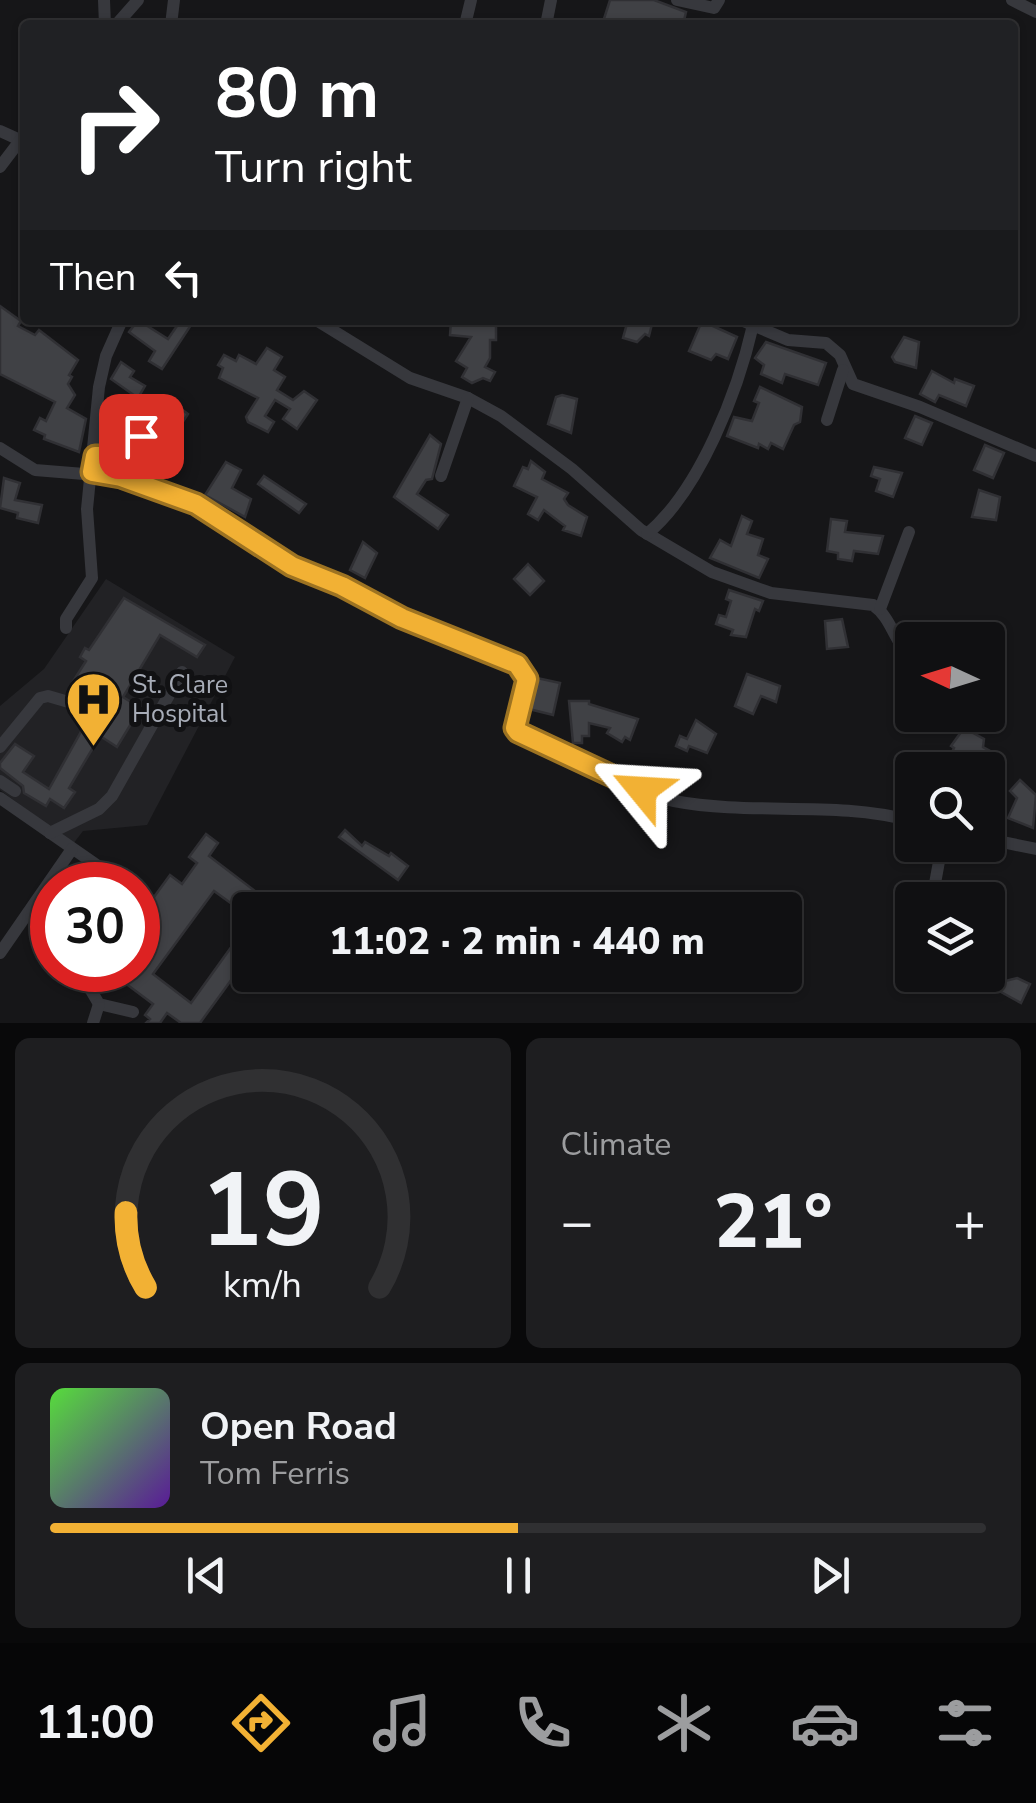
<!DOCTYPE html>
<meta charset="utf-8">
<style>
:root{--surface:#101012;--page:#1e1e20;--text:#f1f3f6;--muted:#9c9d9f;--line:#303032;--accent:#f2b134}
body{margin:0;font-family:"Nunito Sans",sans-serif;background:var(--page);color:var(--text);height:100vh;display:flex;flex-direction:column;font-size:38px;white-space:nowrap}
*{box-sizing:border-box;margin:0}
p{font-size:32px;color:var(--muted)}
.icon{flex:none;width:55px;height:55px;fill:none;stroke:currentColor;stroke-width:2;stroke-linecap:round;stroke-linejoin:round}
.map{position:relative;height:1023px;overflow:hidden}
.details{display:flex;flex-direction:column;gap:15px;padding:15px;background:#09090a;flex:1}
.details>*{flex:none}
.banner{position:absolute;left:20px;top:20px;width:998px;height:305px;border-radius:10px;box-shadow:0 2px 8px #0004,0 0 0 2px var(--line);background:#202124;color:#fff;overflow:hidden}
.needle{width:65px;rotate:274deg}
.buttons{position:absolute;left:895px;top:622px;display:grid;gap:20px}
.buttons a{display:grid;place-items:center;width:110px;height:110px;border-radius:10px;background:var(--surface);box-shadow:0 2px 8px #0004,0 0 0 2px var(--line);font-size:50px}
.speed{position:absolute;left:30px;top:862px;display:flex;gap:20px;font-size:50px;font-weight:700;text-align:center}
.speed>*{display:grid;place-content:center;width:130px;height:130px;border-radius:50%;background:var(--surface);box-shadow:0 2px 8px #0004,0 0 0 2px var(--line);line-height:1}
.speed .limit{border:15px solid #d22;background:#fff;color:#111}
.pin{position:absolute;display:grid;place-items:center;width:85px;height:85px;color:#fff;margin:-42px;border-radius:20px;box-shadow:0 5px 15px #0006}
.me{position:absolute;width:110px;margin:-55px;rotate:297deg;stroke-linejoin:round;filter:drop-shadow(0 0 8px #0008)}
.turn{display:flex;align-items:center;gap:35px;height:210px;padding:0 30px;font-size:45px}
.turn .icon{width:130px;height:130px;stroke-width:2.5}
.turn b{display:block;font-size:70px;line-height:85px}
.then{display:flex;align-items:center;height:95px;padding:0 30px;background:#0003;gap:20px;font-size:38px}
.big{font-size:75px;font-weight:800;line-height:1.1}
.details .tile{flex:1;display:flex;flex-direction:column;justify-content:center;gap:15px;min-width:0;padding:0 35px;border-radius:15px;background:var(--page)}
.details .dial{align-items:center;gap:0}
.dial svg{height:260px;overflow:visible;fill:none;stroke:var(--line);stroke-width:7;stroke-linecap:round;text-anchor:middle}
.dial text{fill:var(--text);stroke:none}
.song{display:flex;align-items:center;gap:30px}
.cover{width:120px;height:120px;border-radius:15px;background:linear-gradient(135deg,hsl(110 70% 55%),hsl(270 70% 35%))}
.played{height:10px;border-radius:5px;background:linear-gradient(90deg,var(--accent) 50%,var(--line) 50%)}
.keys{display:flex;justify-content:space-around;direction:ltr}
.heat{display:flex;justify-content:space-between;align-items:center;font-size:55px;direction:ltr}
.details .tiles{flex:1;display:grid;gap:15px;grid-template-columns:1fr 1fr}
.tile:last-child{grid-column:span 2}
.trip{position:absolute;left:232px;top:892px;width:570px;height:100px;border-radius:10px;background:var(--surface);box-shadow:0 2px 8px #0004,0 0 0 2px var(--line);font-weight:800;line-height:100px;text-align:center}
.menu{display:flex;height:160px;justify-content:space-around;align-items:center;background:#060607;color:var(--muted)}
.menu .icon{width:70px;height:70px}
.menu .on{color:var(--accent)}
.menu b{font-size:45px;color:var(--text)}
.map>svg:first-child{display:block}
.built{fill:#222225}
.building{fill:#404145;stroke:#303034;stroke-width:2.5}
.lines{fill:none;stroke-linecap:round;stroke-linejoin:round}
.minor{stroke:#37383d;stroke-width:12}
.route-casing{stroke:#9d7322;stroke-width:25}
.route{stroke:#f2b134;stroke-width:18}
.labels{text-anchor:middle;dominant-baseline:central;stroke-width:10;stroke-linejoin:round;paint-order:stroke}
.poi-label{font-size:25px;fill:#a8adb8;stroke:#111113;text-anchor:start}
</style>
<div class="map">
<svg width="1036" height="1023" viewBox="0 0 1036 1023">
<rect width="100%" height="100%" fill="#161618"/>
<!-- built -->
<polygon class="built" points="106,579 235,657 147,825 83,831 73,844 0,790 0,706 44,669"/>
<!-- building -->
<g class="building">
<polygon points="610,0 654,0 686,12 683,25 602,25"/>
<polygon points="0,306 21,321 18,326 35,335 39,330 78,360 69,375 72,377 68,384 75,395 67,408 86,419 79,452 44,439 45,435 34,430 40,418 46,421 55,402 0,374"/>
<polygon points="138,320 168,339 181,320 191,325 162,369 149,361 155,351 129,332"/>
<polygon points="451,320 496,320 496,340 490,340 490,358 485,367 495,372 490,381 483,378 472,383 462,377 467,368 456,361 471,337 450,335"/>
<polygon points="628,320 653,320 649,336 645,334 637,342 623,338"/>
<polygon points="702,321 737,337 728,359 716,354 711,360 689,351"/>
<polygon points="904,337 919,342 916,368 895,362 892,357"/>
<polygon points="766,342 826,363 818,385 785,374 782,383 761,374 764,365 755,358"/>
<polygon points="267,348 282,357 274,370 285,377 277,390 293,400 304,391 317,400 297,429 283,419 290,409 275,400 265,416 274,422 268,432 248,422 246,417 258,398 219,378 223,368 218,365 224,355 236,361 239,355 256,364"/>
<polygon points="121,362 134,371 130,377 145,386 138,398 111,379"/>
<polygon points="932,371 954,383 955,379 974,386 966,406 939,395 935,402 920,394"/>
<polygon points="760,387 802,407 800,422 794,425 783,449 771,443 768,449 759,444 758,448 727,436 734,417 752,421 759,403 754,401"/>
<polygon points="562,395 577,399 571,433 548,424 556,397"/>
<polygon points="172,402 188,414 178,429 171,424 163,439 153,433 155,423"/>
<polygon points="915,416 932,423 922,445 905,438"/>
<polygon points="430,435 441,444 432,479 426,480 417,494 448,515 438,529 394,497"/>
<polygon points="985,445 1004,453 993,478 974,470"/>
<polygon points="531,461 545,472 542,479 568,493 564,499 568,505 587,517 581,536 563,530 565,526 544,510 538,520 528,514 537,497 514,486 523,467 528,469"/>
<polygon points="226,462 241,470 232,488 251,499 245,517 205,495"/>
<polygon points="874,467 902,473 893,497 876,491 880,479 871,476"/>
<polygon points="264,476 306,504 299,513 258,484"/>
<polygon points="4,478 20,483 15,500 42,505 38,523 17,518 18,513 0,508"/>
<polygon points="979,490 1000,497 996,520 972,517"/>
<polygon points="742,516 752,521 747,534 763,539 758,555 768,559 759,578 710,558 720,540 731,546"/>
<polygon points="831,519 847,521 845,532 883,536 878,554 854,551 852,561 838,559 838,553 827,551"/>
<polygon points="363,542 377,553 365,578 350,570"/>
<polygon points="528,564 544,581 530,595 514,579"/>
<polygon points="729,590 763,601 759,611 755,609 746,637 731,635 733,630 716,624 719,615 726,617 731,601 726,599"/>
<polygon points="124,598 205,645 197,657 160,635 123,697 144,710 138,721 134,719 117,747 100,736 69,788 75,792 64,808 50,799 46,806 24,793 23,786 0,768 0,763 15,744 34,756 23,772 49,789 97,703 70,686 86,661 80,657 85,648 89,650"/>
<polygon points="842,619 848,647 827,649 825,621"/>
<polygon points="747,674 780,686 776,702 761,696 753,714 735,706"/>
<polygon points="537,678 560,683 553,715 529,709"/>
<polygon points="569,701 589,701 589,704 638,719 630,740 625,737 622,742 607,733 610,728 589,723 589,736 582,736 582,743 573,743"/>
<polygon points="696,720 716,734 707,753 689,746 687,751 676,746 680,736 687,739"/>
<polygon points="964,728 984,739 983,747 992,752 981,770 959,763 957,770 943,770 954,748 951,746"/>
<polygon points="1020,780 1036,795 1033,828 1008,818 1017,798 1010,791"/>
<polygon points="345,830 362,846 365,842 389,856 391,853 408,866 398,880 339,837"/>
<polygon points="206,834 218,843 209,856 280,910 250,910 250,917 214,891 153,974 191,1003 250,921 250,954 200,1023 181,1023 167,1013 160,1023 146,1023 150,1019 145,1015 153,1004 121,980 128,970 138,970 138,957 147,945 138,938 138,919 170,875 182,884 197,863 189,857"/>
<polygon points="1017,978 1030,984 1021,1003 1001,992 1005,981"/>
</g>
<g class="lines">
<!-- minor -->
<g class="minor">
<polyline points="104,0 105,25"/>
<polyline points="677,0 714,8 719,0"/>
<polyline points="1012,0 1036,12"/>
<polyline points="116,25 138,0"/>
<polyline points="171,25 174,0"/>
<polyline points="465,25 471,0"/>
<polyline points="546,25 551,0"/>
<polyline points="0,131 20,140"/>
<polyline points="0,167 25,134"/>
<path d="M316 320 410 378 468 398 501 416 572 469 641 530 712 572 771 593 873 605C892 618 894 643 912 657"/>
<polyline points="741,320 788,340 826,343 840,355 853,384 920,407 1036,456"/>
<polyline points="827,420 843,370"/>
<path d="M0 448 35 470 121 477 195 504 292 566 342 586 416 624 517 664 527 679 515 724 518 732C570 750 619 790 674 801 752 816 836 800 912 821"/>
<path d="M95 456C118 458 136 446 146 426"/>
<polyline points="441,476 468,398"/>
<path d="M647 534C700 490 738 391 753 325"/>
<polyline points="880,609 909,532"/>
<polyline points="66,628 66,619 92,578 87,509 99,387 106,356 122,320"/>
<polyline points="0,747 40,698 48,696 72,703"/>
<polyline points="0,781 15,791"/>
<polyline points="0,798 98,866 111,885"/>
<polyline points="50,833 99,809 112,796 182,672"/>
<polyline points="988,839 1036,849"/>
<polyline points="932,900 942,845"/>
<polyline points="0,953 72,849"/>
<polyline points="87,970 86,982 99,1004 133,1012"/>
<polyline points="93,1023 99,1004"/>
</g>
</g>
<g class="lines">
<defs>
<polyline id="route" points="141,436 114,456 95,456 92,472 121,477 196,504 292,566 342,586 402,618 517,664 527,679 515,728 518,732 642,790"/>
</defs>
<!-- route casing -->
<use href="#route" class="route-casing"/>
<!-- route -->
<use href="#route" class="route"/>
</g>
<!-- icons -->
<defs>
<symbol id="hospital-pin" viewBox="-11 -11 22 30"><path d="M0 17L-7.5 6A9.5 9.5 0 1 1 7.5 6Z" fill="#f2b134" stroke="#111113"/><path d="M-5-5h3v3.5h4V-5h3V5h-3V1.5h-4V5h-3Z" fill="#111"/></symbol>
</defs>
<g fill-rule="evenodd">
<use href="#hospital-pin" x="62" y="668" width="63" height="86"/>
</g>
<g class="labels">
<!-- poi labels -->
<g class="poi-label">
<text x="132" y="685">St. Clare<tspan x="132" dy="29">Hospital</tspan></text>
</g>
</g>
</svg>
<div class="buttons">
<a><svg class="needle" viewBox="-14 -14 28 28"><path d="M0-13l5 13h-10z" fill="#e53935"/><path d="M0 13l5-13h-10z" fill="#9c9d9f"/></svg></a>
<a><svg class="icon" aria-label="search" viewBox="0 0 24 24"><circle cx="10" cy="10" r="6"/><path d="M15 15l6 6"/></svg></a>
<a><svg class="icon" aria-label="layers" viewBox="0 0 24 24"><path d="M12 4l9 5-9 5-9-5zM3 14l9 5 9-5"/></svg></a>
</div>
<div class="speed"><div class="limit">30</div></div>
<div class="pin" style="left:141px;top:436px;background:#d93025"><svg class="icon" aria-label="arrive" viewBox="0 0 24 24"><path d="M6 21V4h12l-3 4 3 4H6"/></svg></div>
<svg class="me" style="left:642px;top:790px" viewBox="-20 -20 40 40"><path d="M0-17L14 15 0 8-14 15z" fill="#f2b134" stroke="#fff" stroke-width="4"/></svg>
<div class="trip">11:02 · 2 min · 440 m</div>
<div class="banner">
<div class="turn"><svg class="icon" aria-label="right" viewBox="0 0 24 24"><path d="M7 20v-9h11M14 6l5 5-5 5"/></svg><div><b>80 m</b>Turn right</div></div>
<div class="then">Then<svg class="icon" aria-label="left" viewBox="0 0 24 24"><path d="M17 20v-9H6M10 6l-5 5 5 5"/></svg></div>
</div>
</div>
<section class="details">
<div class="tiles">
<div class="tile dial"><svg viewBox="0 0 100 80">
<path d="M14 69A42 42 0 1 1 86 69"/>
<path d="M14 69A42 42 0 0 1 8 46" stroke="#f2b134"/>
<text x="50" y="56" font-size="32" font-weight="700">19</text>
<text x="50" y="72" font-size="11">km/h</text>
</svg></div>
<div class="tile"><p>Climate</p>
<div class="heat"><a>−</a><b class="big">21°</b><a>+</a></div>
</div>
<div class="tile">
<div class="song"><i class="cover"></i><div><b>Open Road</b><p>Tom Ferris</p></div></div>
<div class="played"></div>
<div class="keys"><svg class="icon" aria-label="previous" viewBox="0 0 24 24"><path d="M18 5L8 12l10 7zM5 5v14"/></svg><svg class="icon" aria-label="pause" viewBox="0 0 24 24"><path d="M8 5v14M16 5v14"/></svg><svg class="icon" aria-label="next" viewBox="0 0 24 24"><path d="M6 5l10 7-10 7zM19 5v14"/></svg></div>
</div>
</div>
</section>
<nav class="menu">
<b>11:00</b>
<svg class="icon on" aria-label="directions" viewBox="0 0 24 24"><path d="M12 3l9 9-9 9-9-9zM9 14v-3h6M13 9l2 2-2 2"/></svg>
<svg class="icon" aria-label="music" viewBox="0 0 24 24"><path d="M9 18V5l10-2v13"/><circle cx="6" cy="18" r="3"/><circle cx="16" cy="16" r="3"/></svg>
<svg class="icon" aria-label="phone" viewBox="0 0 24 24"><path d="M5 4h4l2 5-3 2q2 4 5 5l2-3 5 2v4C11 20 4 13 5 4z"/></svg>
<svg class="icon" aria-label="climate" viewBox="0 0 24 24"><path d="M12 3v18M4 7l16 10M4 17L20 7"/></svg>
<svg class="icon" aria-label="car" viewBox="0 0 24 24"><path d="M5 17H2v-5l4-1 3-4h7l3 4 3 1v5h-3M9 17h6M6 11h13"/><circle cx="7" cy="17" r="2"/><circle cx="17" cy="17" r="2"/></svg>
<svg class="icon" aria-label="filters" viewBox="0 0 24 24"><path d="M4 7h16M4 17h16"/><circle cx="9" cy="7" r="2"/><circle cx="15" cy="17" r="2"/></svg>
</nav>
